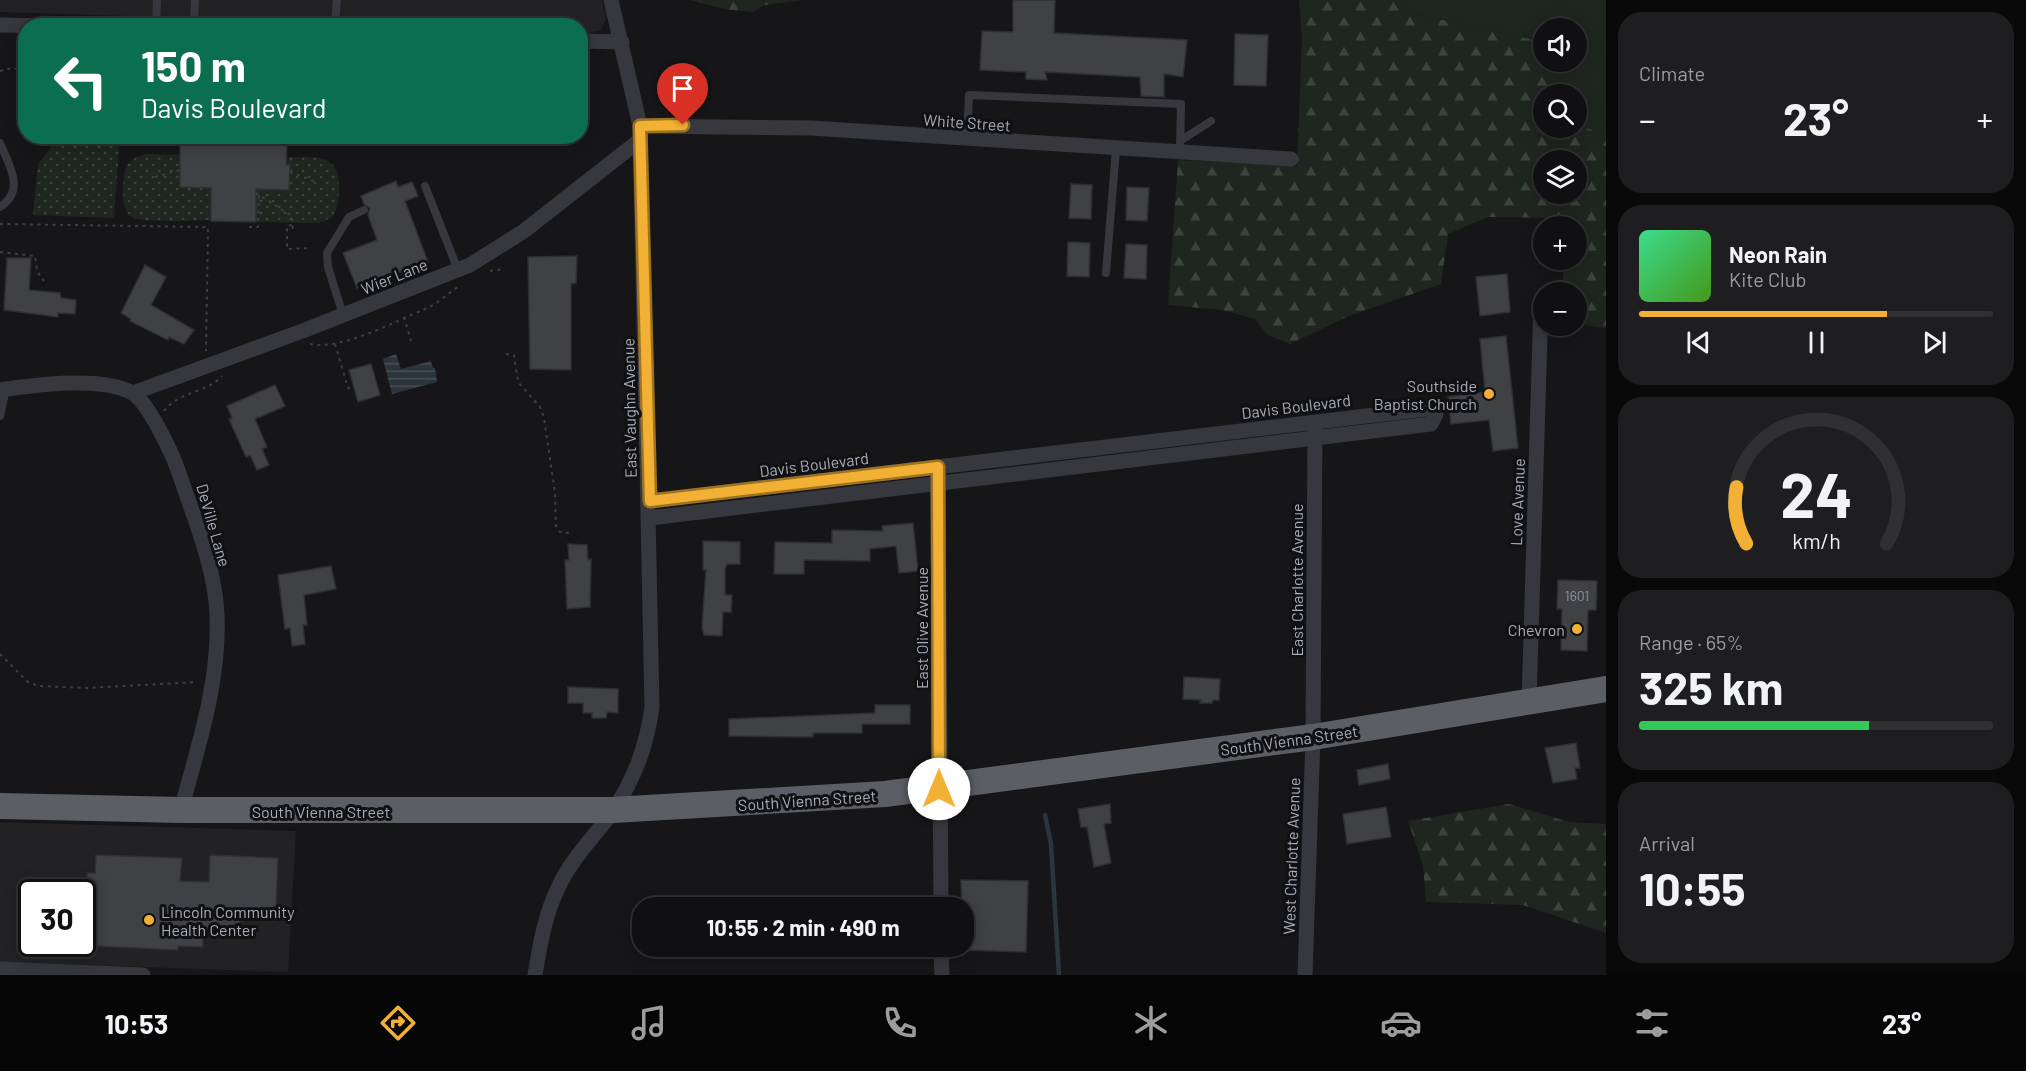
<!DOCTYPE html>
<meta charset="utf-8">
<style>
:root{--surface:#101012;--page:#1e1e20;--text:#f1f3f6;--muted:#9c9d9f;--line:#303032;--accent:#f2b134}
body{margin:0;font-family:Barlow,sans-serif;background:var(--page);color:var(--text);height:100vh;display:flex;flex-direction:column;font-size:22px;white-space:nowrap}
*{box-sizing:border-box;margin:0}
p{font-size:20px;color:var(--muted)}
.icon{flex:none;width:33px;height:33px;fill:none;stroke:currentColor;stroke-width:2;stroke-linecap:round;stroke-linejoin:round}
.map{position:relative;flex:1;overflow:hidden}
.panel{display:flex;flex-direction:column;gap:12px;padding:12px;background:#09090a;width:420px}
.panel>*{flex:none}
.top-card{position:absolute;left:18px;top:18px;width:570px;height:126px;border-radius:24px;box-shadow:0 3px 15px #0003,0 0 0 2px var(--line);background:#0b6e4f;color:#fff;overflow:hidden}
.controls{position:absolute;left:1533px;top:18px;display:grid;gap:12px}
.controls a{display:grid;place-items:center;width:54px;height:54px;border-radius:50%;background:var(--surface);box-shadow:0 3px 15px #0003,0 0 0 2px var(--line);font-size:30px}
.speed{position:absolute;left:18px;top:879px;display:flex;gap:12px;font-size:30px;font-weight:700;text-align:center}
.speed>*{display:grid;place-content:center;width:78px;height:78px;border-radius:50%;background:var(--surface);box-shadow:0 3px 15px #0003,0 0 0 2px var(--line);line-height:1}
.speed .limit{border:3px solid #111;border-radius:9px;background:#fff;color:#111}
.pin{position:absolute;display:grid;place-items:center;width:51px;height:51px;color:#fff;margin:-62px -26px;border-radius:50% 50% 50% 0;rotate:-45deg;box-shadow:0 0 6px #0007}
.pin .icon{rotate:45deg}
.me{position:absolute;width:66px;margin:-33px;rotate:0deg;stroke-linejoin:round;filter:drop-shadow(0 0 4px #0008)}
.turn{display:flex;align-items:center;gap:21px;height:126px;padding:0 24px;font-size:27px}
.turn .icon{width:78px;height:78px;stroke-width:2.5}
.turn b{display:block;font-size:42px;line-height:51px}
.big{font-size:45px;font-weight:700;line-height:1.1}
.panel .tile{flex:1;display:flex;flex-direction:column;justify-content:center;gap:9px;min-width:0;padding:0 21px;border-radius:24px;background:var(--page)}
.panel .dial{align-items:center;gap:0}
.dial svg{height:156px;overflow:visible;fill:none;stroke:var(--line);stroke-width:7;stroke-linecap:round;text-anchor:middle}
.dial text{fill:var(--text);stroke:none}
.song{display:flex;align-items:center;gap:18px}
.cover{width:72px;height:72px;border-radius:9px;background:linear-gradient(135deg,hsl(150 70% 55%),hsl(100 70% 35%))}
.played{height:6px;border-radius:3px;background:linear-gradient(90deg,var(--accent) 70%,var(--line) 70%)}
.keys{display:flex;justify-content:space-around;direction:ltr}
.heat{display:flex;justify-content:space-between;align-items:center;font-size:33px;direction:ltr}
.charge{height:9px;border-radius:4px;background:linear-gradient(90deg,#34c759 65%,var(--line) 0)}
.trip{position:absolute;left:632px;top:897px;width:342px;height:60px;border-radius:24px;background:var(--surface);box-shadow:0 3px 15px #0003,0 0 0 2px var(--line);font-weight:700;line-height:60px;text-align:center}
.tab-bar{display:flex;height:96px;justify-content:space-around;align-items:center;background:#060607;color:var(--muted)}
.tab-bar .icon{width:42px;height:42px}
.tab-bar .selected{color:var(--accent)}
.tab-bar b{font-size:27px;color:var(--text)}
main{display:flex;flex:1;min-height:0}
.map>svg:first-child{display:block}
.built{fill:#222225;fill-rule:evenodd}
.grass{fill:#1e261f}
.forest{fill:url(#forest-firs);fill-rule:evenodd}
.park{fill:url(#park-dots)}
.water{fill:url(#water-rules)}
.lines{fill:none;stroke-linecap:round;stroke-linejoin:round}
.stream{stroke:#2c353c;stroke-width:4.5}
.building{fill:#404145;stroke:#303034;stroke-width:1.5}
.path{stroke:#3d3f44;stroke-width:2;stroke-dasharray:3 4.5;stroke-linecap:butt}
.service{stroke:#37383d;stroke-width:8}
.minor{stroke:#37383d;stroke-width:15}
.trunk{stroke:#5b5e65;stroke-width:26}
.route-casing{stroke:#9d7322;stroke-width:15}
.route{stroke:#f2b134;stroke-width:10}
.poi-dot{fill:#f2b134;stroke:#111113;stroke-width:2}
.labels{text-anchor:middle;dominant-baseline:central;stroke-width:6;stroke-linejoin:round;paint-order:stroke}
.number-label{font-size:14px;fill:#8e929b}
.street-label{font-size:16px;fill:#a8adb8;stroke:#111113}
.poi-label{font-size:16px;fill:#a8adb8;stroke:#111113;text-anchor:end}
</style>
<main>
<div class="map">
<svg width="1606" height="975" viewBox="0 0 1606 975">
<defs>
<pattern id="forest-firs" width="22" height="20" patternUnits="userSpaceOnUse" patternTransform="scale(1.5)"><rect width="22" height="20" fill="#1e261f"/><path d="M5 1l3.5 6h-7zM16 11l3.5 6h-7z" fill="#3c433d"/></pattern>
<pattern id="park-dots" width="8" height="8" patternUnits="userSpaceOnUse" patternTransform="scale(1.5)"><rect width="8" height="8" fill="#1e261f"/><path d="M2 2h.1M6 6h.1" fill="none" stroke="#3c433d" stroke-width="1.8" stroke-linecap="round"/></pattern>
<pattern id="water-rules" width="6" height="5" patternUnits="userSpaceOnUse" patternTransform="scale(1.5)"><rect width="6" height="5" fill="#2c353c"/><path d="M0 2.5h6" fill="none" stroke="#485056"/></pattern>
</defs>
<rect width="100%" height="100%" fill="#161618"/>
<!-- built -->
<g class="built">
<polygon points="0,0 602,0 606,19 601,30 589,33 581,32 580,26 406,25 0,12"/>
<path d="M0 822 296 831 288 972 0 962ZM32 892H82V944H32Z"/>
</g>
<!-- grass -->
<polygon class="grass" points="1400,0 1606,0 1606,137 1577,123 1576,94 1562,94 1556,62 1576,62 1576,28 1544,28 1543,42 1402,11"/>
<!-- forest -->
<g class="forest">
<polygon points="690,0 804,0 765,5 752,12 724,9"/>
<path d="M1299 0H1400L1402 11 1543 42 1544 62H1556L1562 94H1544V128H1576L1577 123 1606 137V328L1577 324 1576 292H1563V260H1576V226H1563L1562 218 1488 217 1448 234 1441 284 1349 316 1290 344 1268 335 1255 319 1222 310 1168 305 1178 160 1297 166 1302 37ZM1544 160H1576V194H1544Z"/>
<polygon points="1509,804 1569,822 1606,824 1606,933 1523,905 1426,902 1423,865 1408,821"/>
</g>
<!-- park -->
<g class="park">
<polygon points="61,136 120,137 114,218 33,215 38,164"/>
<path d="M146 154 180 155V187L211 188V220C196 220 140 224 130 216 119 206 123 178 126 165L136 157Z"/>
<path d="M286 157C317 158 340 151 339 191 338 202 338 210 331 218L319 223 256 222V189L289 190 290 166 286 165Z"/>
</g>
<!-- water -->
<polygon class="water" points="396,354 401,369 431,361 433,368 435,368 437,382 392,394 383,359"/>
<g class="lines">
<!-- stream -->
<polyline class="stream" points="1045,815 1051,844 1059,975"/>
</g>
<!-- building -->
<g class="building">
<polygon points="1013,0 1055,0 1054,33 1187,40 1183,77 1164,74 1164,97 1141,96 1140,77 1045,72 1047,80 1026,79 1026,72 980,70 982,31 1013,32"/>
<polygon points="1235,34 1268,35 1266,86 1234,85"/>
<polygon points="219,136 252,136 252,142 287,143 286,165 290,165 289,190 256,189 256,222 211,221 211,188 180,187 180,140 219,141"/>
<polygon points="396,181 398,187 412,182 418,196 405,201 428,262 357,288 343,253 377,240 368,215 370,208 364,204 361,196"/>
<polygon points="1071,184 1092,185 1091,219 1069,218"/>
<polygon points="1127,187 1149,188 1147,221 1126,220"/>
<polygon points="1068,242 1090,243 1089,277 1067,276"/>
<polygon points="1126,244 1147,245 1146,279 1124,278"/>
<polygon points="577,256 576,283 571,284 571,370 530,369 528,257"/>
<polygon points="7,258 31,258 29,290 60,293 61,298 76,300 75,314 58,313 58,317 4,310"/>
<polygon points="145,265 166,277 151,305 194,330 184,344 169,337 168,340 130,321 131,319 121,313"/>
<polygon points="1507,274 1510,312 1480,316 1476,277"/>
<polygon points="1506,336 1518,448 1493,451 1489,420 1451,424 1448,397 1485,392 1480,339"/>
<polygon points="371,364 380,395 358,402 349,370"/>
<polygon points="275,385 285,406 255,419 267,447 262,449 269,465 257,470 250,455 246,457 229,419 232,418 227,406"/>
<polygon points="913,523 918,571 899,573 896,546 870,549 870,561 804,560 804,574 774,574 775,542 832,543 832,530 883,531 882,526"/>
<polygon points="703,541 740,542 740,564 727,564 725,569 725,595 732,595 731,612 723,612 722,636 704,635 702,627 706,570 703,570"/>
<polygon points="568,544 587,545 588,560 591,559 590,607 567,609 565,560 569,560"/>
<polygon points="331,566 336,589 304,595 307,625 303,625 305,644 292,646 290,628 285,629 278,575"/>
<polygon points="1558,580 1597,581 1596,610 1588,610 1587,651 1561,650 1562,609 1557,609"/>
<polygon points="1184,677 1220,679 1219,700 1213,700 1212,703 1200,703 1201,700 1183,699"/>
<polygon points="568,687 618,689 618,713 607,712 606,718 592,718 592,713 583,713 583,703 568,703"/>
<polygon points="875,705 910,705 910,724 862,724 862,733 813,733 813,737 729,736 729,719 875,713"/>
<polygon points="1576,743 1580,768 1575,768 1577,779 1553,783 1545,748"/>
<polygon points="1388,764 1390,779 1359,785 1357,770"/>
<polygon points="1110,804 1111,823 1104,824 1111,863 1094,867 1087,827 1081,827 1078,809"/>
<polygon points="1386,807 1391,837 1347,844 1343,814"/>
<polygon points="96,855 182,858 180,881 209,882 210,855 278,858 276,906 203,938 203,947 178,946 178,950 94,946 95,895 86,894 87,873 95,873"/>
<polygon points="961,880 1028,881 1026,952 963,950"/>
</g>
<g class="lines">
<!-- path -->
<g class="path">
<polyline points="0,71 13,68 26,71"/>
<polyline points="290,172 314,181"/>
<polyline points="155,177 180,170"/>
<polyline points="256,193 292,216 293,233"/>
<polyline points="0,224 208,227 206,351"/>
<polyline points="292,225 287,226 287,249 311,248"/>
<polyline points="249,227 258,227 259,193"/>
<polyline points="0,252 35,256 37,271 44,281"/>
<polyline points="490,271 505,269"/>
<polyline points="404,317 411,341"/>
<path d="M310 344C340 351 396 321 425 309 438 304 449 292 461 285"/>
<polyline points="335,344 348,388 354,389"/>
<polyline points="506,354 514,355 518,382 540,407 544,418 555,493 556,527 560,532 572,533"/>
<path d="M164 411C179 391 207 393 222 376"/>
<polyline points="0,654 28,682 39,686 87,688 197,682"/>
</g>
<!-- service -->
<g class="service">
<polyline points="156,26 157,0"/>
<polyline points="194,26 195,0"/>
<polyline points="335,26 337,0"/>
<polyline points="967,140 969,95 1181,104 1180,152"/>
<polyline points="1180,141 1211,121"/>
<path d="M0 143C9 165 26 190 0 207"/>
<polyline points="425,186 458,270"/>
<polyline points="1106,273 1116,149"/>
<polyline points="343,315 328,267 327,253 349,217 364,210"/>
<polyline points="0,416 6,389"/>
</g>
<!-- minor -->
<g class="minor">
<polyline points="0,25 54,26"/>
<polyline points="580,41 622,42"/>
<polyline points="640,126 811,128 1291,159"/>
<path d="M0 390C36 385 98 376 131 392 148 401 173 455 179 473 194 518 215 567 217 614 220 681 198 747 181 810"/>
<polyline points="133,393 305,330 470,265 524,231 640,140"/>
<polyline points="938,473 941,908"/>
<polyline points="650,501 1434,408 1436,414 1431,424 650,518"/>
<polyline points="1529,702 1541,302"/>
<polyline points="941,946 942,975"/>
<polyline points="0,969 143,975"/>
<path d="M535 975C540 944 545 914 559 886 572 858 595 836 613 811 635 778 646 747 652 708L640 126 611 0"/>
<polyline points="1305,975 1313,737 1315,429"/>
</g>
<!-- trunk -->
<polyline class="trunk" points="0,806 181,810 613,810 885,794 1313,737 1606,689"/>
</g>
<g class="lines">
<defs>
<polyline id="route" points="683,125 640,126 650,501 938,467 939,789"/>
</defs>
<!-- route casing -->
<use href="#route" class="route-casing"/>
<!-- route -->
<use href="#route" class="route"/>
</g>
<!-- markers -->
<g class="poi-dot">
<circle cx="1489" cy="394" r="6"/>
<circle cx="1577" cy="629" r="6"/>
<circle cx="149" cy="920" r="6"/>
</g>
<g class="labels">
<!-- number labels -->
<g class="number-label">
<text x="1577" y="595">1601</text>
</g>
<!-- street labels -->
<g class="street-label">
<text transform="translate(967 122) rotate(4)">White Street</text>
<text transform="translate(394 276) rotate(-22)">Wier Lane</text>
<text transform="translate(1296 406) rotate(-7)">Davis Boulevard</text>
<text transform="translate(629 408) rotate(-91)">East Vaughn Avenue</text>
<text transform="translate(814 464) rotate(-7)">Davis Boulevard</text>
<text transform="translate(1517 502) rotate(-88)">Love Avenue</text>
<text transform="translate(214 525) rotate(74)">DeVille Lane</text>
<text transform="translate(1296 580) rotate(-90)">East Charlotte Avenue</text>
<text transform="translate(921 628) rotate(-90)">East Olive Avenue</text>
<text transform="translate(1289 740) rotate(-8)">South Vienna Street</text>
<text transform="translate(807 800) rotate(-4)">South Vienna Street</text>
<text x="321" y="811">South Vienna Street</text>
<text transform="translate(1291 856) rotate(-88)">West Charlotte Avenue</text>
</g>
<!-- poi labels -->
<g class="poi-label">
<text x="1477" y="385">Southside<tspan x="1477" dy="18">Baptist Church</tspan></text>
<text x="1565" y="629">Chevron</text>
<text x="161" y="911" text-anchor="start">Lincoln Community<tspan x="161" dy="18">Health Center</tspan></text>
</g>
</g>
</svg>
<div class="controls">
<a><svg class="icon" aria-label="sound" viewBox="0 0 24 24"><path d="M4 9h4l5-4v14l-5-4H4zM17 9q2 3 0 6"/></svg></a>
<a><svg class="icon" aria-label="search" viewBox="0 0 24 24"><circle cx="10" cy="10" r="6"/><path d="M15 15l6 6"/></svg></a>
<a><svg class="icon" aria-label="layers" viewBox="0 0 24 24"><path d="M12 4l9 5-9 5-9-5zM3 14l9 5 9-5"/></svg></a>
<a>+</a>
<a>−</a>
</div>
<div class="speed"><div class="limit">30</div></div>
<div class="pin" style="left:683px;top:125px;background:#d93025"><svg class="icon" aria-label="arrive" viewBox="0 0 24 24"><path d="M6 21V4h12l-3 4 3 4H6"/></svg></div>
<svg class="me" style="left:939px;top:789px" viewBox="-20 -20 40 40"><circle r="19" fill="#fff"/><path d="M0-13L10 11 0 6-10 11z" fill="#f2b134"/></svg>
<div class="trip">10:55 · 2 min · 490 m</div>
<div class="top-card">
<div class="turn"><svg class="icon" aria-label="left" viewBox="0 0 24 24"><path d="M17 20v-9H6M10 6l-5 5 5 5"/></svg><div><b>150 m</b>Davis Boulevard</div></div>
</div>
</div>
<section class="panel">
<div class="tile"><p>Climate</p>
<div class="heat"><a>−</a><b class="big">23°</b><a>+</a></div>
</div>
<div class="tile">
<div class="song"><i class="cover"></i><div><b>Neon Rain</b><p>Kite Club</p></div></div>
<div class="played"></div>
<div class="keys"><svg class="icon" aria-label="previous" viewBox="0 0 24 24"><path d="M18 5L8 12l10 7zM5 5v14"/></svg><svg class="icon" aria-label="pause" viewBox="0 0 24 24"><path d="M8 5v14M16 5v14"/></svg><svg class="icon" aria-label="next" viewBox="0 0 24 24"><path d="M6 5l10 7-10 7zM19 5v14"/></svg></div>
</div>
<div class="tile dial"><svg viewBox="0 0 100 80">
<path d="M14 69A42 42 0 1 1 86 69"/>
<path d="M14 69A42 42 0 0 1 9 40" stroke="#f2b134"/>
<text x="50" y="56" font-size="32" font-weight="700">24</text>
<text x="50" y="72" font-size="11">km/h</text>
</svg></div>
<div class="tile"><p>Range · 65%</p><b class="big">325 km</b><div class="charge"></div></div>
<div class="tile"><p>Arrival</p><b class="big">10:55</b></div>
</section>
</main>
<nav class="tab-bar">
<b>10:53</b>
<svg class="icon selected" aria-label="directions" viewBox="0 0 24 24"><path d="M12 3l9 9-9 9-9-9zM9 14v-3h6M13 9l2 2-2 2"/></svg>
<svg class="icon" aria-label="music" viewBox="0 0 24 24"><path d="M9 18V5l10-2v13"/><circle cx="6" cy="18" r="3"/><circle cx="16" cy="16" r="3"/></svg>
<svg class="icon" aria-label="phone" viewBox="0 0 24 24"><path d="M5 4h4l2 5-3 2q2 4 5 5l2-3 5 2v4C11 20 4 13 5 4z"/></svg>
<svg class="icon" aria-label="climate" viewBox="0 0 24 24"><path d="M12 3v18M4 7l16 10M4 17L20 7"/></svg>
<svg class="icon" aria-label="car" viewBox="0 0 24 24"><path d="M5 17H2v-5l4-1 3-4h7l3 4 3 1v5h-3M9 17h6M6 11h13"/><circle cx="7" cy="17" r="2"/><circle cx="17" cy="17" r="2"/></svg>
<svg class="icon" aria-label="filters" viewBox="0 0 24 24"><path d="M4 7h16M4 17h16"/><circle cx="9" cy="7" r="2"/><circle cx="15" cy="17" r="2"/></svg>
<b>23°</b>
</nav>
